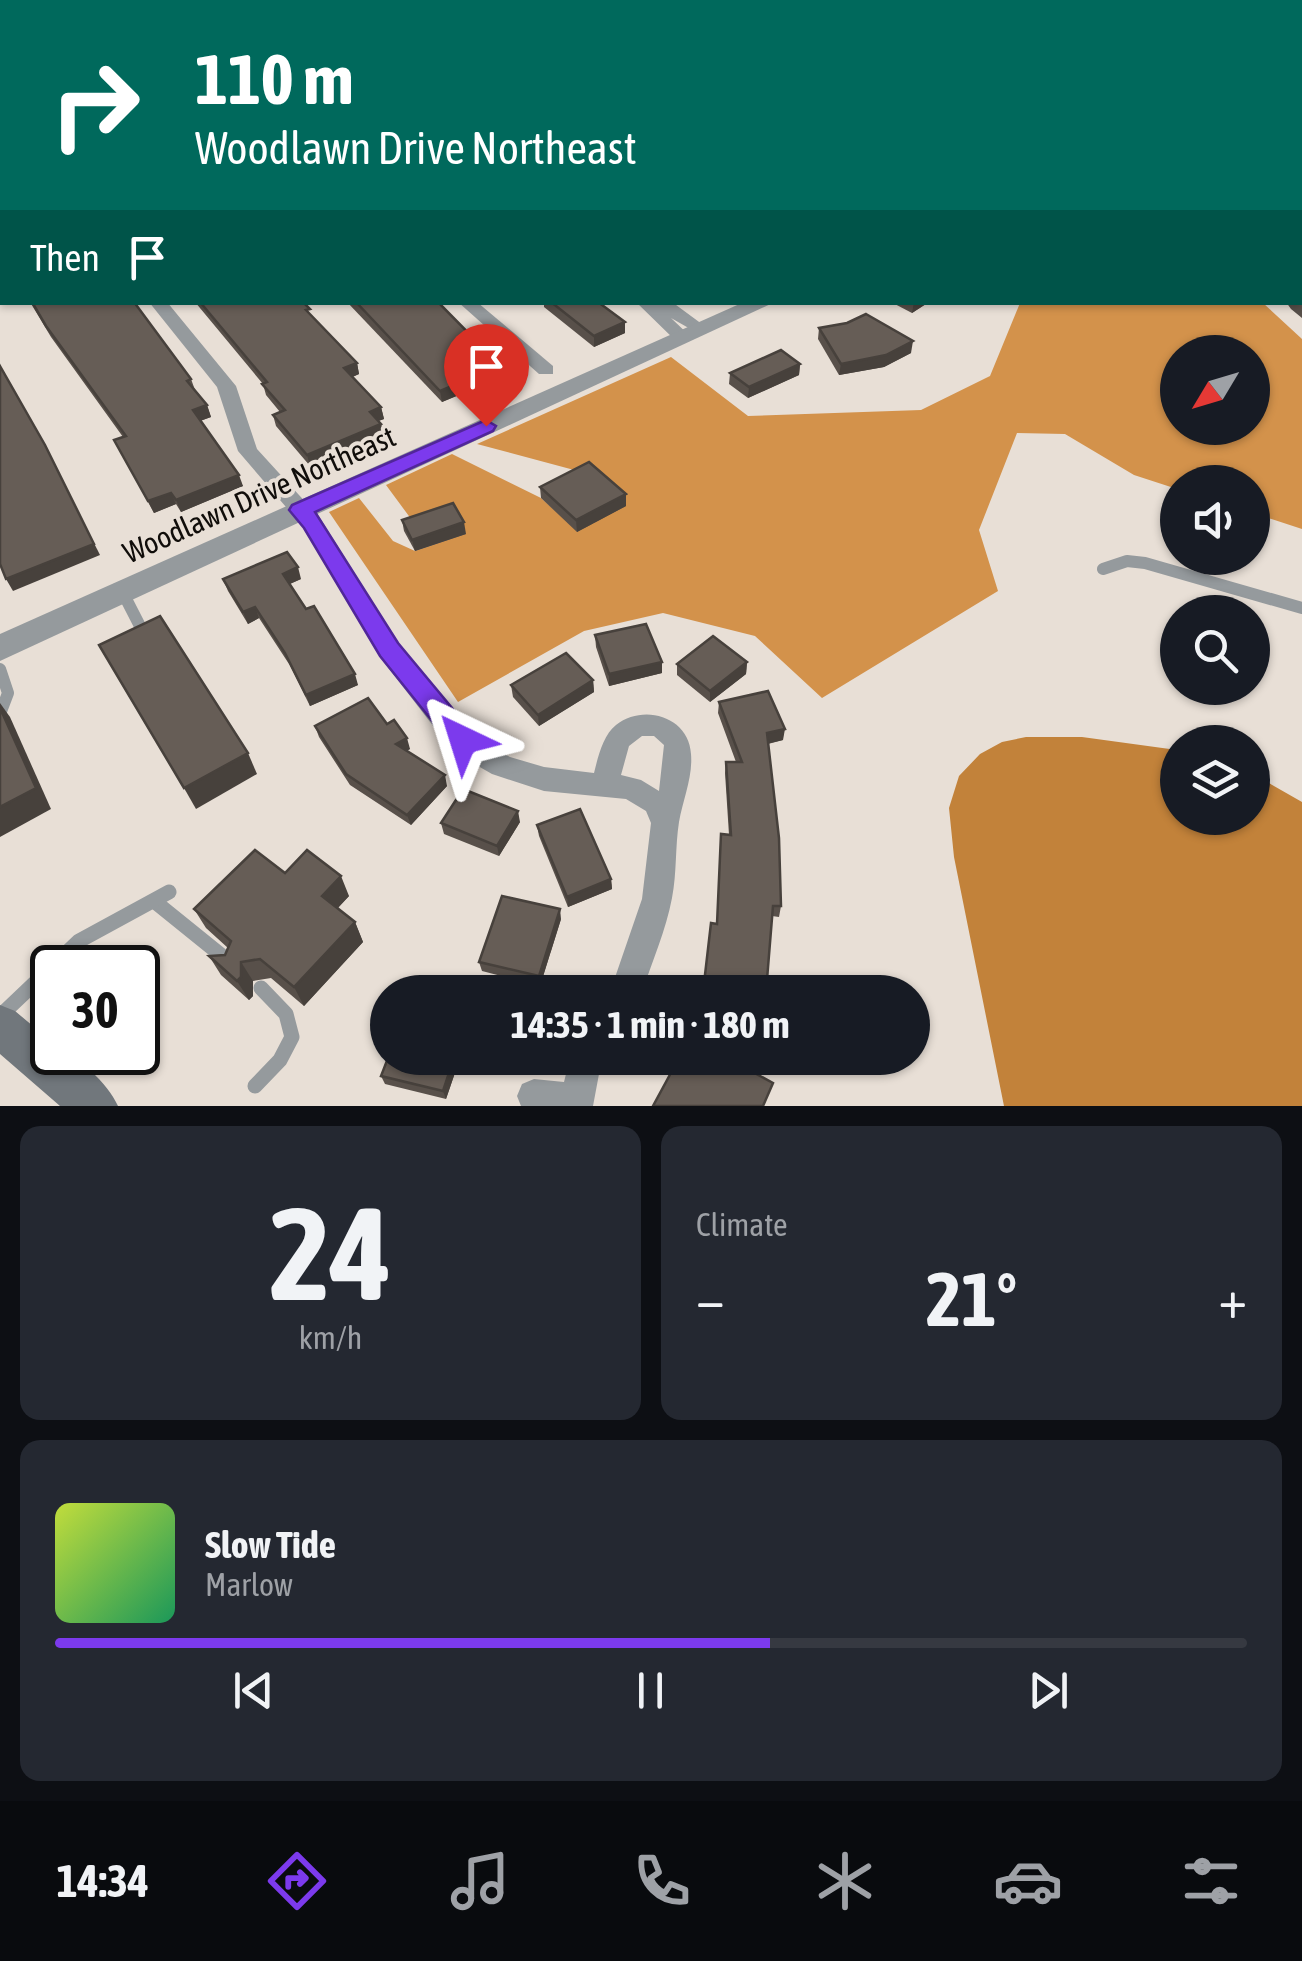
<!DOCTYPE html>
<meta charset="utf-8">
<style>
:root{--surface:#171b24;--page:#242831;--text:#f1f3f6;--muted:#9ea1a6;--line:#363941;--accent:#7c3aed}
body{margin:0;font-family:"Asap Condensed",sans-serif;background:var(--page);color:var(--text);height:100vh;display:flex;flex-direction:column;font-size:38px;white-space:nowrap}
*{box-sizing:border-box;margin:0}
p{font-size:32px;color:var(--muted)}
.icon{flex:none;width:55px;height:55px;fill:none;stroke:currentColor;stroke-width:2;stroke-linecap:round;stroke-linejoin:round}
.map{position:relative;height:1106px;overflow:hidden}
.sheet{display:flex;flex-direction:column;gap:20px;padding:20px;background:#0d0f14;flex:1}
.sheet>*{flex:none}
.top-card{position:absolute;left:0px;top:0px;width:1302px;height:305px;box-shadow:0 2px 8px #0004;background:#00695c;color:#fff;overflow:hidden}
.needle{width:65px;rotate:232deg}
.tools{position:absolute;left:1160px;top:335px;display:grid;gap:20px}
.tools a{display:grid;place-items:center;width:110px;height:110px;border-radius:50%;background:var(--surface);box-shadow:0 2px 8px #0004;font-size:50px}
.speed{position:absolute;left:30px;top:945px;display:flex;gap:20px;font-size:50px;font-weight:700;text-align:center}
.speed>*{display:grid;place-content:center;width:130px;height:130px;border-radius:50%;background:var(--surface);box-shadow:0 2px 8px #0004;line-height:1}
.speed .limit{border:5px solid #111;border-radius:15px;background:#fff;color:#111}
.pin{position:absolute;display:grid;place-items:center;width:85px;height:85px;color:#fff;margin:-102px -42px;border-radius:50% 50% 50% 0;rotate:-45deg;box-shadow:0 0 10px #0007}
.pin .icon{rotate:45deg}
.me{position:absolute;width:110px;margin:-55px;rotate:319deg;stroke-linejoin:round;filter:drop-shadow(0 0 8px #0008)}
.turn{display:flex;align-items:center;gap:35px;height:210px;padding:0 30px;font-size:45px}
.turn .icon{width:130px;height:130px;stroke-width:2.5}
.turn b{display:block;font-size:70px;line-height:85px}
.then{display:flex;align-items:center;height:95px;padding:0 30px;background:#0003;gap:20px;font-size:38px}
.big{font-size:75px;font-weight:700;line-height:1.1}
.sheet .widget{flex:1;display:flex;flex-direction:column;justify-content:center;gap:15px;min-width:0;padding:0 35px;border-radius:20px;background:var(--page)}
.sheet .dial{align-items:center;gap:0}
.dial b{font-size:130px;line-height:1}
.song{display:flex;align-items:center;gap:30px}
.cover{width:120px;height:120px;border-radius:15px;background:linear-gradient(135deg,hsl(70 70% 55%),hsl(150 70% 35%))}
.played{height:10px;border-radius:5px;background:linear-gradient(90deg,var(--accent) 60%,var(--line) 60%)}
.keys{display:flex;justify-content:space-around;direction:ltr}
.heat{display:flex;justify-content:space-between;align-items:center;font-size:55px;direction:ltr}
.sheet .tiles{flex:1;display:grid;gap:20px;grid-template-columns:1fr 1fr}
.widget:last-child{grid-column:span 2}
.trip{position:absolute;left:370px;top:975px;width:560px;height:100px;border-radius:50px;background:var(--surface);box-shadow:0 2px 8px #0004;font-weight:700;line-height:100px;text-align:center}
.tabs{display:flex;height:160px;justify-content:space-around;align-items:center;background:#090b0e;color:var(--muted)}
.tabs .icon{width:70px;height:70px}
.tabs .on{color:var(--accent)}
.tabs b{font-size:45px;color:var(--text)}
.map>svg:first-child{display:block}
.forest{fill:#d3924b;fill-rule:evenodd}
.water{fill:#c2823a}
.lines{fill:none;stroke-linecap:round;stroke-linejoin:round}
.stream{stroke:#c2823a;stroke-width:4}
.service-far1{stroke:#959a9d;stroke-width:12}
.service{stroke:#959a9d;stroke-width:15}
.minor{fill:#959a9d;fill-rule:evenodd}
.tertiary{fill:#959a9d;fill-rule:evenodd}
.secondary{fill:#71777c;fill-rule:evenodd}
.primary{stroke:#575f65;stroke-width:30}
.wall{fill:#58504a}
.shaded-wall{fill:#47413c}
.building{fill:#665d56;stroke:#47413c;stroke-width:2.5}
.route{fill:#7c3aed;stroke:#51269a;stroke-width:2.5}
.labels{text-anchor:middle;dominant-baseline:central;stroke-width:8;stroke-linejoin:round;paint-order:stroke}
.street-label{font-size:30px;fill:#100d0a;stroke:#e8dfd6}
</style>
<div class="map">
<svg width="1302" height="1106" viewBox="0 0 1302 1106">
<rect width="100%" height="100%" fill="#e8dfd6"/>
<!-- forest -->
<path class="forest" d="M1020 303H1263L1302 339V529L1253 513 1252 482H1178L1177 489 1134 475 1065 434 1017 433 979 530 998 591 822 698 755 636 663 613 584 631 458 702 329 512 359 498 393 541 415 551 465 534 417 527 386 485 452 454 541 498 578 531 626 505 589 474 477 444 671 357 748 416 921 410 990 376ZM1178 352H1252V428H1178Z"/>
<!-- water -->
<polygon class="water" points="1026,737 1082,737 1177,750 1178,818 1252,818 1253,774 1302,802 1302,1106 1004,1106 954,857 949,808 959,776 980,754 1002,742"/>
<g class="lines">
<!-- stream -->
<polyline class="stream" points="1088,2 1103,0"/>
<!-- service-far1 -->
<g class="service-far1">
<polyline points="1103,569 1127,561 1145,563 1302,608"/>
<polyline points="122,591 143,632"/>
<polyline points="0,669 8,693 0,714"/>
</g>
<!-- service -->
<g class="service">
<polyline points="154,901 232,964"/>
<polyline points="0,1016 79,941 169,892"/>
<polyline points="255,1086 280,1060 292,1037 286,1014 261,988"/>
</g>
<!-- minor -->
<g class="minor">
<polygon points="256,0 271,0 273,2 258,2"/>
<rect x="1300" y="158" width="2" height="11"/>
<path d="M149 302H167L236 386 257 449 320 518 398 643 455 715 489 746 510 757 544 767 594 773C598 757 603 735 616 725 644 703 689 717 691 754 693 777 683 799 679 822 675 847 677 873 672 898 666 930 652 962 642 992H610L642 899 651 823 646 811 626 799 544 791 492 774 471 762 437 731 380 657 304 528 238 451 217 387ZM642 736H654L664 745 659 791 641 780 621 775 629 746Z"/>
<polygon points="458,302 477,302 553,366 553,374 539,374"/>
<polygon points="636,302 672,302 710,330 701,335 671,318 692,338 683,343 677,342"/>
<polygon points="570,1058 602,1058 593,1106 521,1106 517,1096 522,1084 534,1079 564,1082"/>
</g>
<!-- tertiary -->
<g class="tertiary">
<rect x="1300" y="192" width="2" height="12"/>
<polygon points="744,302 775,302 0,661 0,634"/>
</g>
<!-- secondary -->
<path class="secondary" d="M0 1005 15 1011 52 1042V1052C77 1052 108 1084 118 1106H60L0 1054Z"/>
<!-- primary -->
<g class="primary">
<polyline points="366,2 377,0"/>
<polyline points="407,2 418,0"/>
<polyline points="0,100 2,99"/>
</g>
</g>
<!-- wall -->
<g class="wall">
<polygon points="607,0 947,0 940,2 613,2"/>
<polygon points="1300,269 1302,272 1302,318 1291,309 1286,302 1300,302"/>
<polygon points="30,302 134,302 191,379 195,390 207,405 211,417 200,421 243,486 181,512 176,504 154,513 114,440 123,437 51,337"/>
<polygon points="195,302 303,302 311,316 357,363 359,374 352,377 381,407 384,419 378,421 381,424 384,435 310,466 276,426 273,415 280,412 266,395 263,384"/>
<polygon points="347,302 438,302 502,377 442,402"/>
<polygon points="544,302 598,302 625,333 594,347 544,307"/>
<polygon points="891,302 929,302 912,313"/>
<polygon points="819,328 911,353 884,367 839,375 818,339"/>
<polygon points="800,364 799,375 748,398 729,384 730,373"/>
<polygon points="540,487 626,506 577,532 541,498"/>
<polygon points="402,520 466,534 415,551 404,531"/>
<polygon points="223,579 301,579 290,584 358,685 310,706 289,664 259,618 248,624 228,591"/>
<polygon points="595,635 662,662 662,673 609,686 596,647"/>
<polygon points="747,662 746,674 710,702 677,675 677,664"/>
<polygon points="593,680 594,692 539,726 513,697 511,685"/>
<polygon points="719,702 783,740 768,744 781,906 779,917 772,916 717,924 729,835 725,773 726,762 736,762 718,713"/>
<polygon points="387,724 410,749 406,751 447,786 411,825 350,785 319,737 315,726"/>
<polygon points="520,822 499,856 444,834 441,823"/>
<polygon points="537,825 611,879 612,889 568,907 539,836"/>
<polygon points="285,873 349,896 338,908 355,922 363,942 304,1006 271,978 253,981 253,996 249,1000 221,975 209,956 225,955 228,948 206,928 194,909"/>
<polygon points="561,919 540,986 482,971 479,962"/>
<polygon points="460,1058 446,1099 385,1084 381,1076"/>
</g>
<!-- shaded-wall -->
<g class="shaded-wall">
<polygon points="17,0 75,0 62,2 4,2"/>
<polygon points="209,0 226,0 227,2 197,2"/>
<polygon points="947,0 940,2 920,2 922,0"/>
<polygon points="914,302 929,302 912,313"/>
<polygon points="625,322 625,333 594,347 594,336"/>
<polygon points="913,341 911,353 884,367 839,375 841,364"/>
<polygon points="357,363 359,374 346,380 344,368"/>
<polygon points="800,364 799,375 748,398 749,387"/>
<polygon points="501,366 502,377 442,402 440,391"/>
<polygon points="207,405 211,417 197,422 193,410"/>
<polygon points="381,407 384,419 373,423 370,412"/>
<polygon points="381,424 384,435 310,466 307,455"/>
<polygon points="50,456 100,555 13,591 6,579"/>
<polygon points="239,475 243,486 181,512 176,500"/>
<polygon points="171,493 176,504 154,513 148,501"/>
<polygon points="626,494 626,506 577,532 576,520"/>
<polygon points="464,522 466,534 415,551 412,540"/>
<polygon points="298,567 301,579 287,585 283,574"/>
<polygon points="255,607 259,618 248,624 243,612"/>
<polygon points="662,662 662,673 609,686 609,674"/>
<polygon points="747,662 746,674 710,702 710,691"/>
<polygon points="355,674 358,685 310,706 306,695"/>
<polygon points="593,680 594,692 539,726 538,715"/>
<polygon points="0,703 10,717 51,809 0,837"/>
<polygon points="785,729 783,740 766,744 767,733"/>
<polygon points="407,738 410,749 399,755 396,744"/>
<polygon points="248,753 257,774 196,809 184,788"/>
<polygon points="445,775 447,786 411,825 407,815"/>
<polygon points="518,811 520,822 499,856 497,846"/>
<polygon points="341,876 349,896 330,916 322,896"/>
<polygon points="611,879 612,889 568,907 567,897"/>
<polygon points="560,909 561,919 540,986 539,976"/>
<polygon points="355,922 363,942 304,1006 294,987"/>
<polygon points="241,962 253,981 253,996 249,1000 237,981"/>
<polygon points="454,1058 460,1058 446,1099 443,1091"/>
</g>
<!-- building -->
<g class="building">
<polygon points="117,0 143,0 142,2 119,2"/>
<polygon points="175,0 209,0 197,2 174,2"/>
<polygon points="656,0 892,0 884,2 669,2 672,2"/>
<polygon points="1283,0 1302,0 1302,5 1300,5 1300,2 1276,2"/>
<polygon points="1,12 2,54 0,54 0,16"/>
<polygon points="1300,24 1302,25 1302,44 1300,42"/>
<polygon points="1300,45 1302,45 1302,72 1300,82 1302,83 1302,112 1300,111"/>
<polygon points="0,111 2,111 2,143 0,140"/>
<polygon points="1300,269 1302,272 1302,303 1300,301"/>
<polygon points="32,302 134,302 191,379 187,381 207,405 193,410 239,475 176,500 171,493 148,501 114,440 126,436 46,326"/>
<polygon points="200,302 303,302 310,309 306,310 357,363 344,368 381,407 370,412 381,424 307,455 273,415 285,410 262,384 267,382"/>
<polygon points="356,302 438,302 501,366 440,391"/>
<polygon points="551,302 598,302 625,322 594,336"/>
<polygon points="866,314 913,341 886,355 841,364 819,328 847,323"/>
<polygon points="781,350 800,364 749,387 730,373"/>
<polygon points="0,366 45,445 94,544 6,579 0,564"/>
<polygon points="589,462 626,494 576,520 540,487"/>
<polygon points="453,503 464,522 412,540 402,520"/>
<polygon points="287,552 298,567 283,574 306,609 314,606 355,674 306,695 285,653 255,607 243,612 223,579"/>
<polygon points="160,616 248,753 184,788 99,645"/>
<polygon points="646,624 662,662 609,674 595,635"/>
<polygon points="713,636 747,662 710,691 677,664"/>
<polygon points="566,653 593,680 538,715 511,685"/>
<polygon points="768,691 785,729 767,733 779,838 781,906 773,906 766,992 703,992 711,923 717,924 721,834 731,835 726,762 742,762 719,702"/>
<polygon points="368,698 387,724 394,720 407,738 396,744 445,775 407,815 346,774 315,726"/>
<polygon points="0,708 36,788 0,807"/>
<polygon points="463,789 518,811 497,846 441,823"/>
<polygon points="580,809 611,879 567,897 537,825"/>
<polygon points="255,850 285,873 307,850 341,876 322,896 355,922 294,987 260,959 241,962 241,977 237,981 209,956 225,955 231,941 194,909"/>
<polygon points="502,896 560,909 539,976 479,962"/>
<polygon points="388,1058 454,1058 443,1091 381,1076"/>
<polygon points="679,1058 727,1058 773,1083 763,1106 653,1106"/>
</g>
<!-- route -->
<polygon class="route" points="486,420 496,426 493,431 315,512 398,643 472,732 476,740 472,747 463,751 453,747 380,656 304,528 289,510 292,505"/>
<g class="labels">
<!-- street labels -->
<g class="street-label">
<text transform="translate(259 494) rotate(-24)">Woodlawn Drive Northeast</text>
</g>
</g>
</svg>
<div class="tools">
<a><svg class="needle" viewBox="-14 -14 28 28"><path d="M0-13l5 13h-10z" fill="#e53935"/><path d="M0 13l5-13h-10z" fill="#9ea1a6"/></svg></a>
<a><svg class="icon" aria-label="sound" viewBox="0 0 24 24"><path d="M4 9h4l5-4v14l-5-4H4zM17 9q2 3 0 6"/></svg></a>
<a><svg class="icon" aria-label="search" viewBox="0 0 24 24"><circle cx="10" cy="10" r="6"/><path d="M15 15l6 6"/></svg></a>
<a><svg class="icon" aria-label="layers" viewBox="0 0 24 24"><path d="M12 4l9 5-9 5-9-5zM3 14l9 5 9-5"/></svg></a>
</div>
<div class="speed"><div class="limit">30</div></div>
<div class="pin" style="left:486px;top:426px;background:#d93025"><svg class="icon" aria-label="arrive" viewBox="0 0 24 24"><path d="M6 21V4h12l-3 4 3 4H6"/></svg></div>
<svg class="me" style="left:463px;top:740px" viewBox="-20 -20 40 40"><path d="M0-17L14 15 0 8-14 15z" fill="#7c3aed" stroke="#fff" stroke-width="4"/></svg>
<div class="trip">14:35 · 1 min · 180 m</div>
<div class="top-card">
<div class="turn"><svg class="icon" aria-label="right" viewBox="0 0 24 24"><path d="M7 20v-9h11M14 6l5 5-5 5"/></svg><div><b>110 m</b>Woodlawn Drive Northeast</div></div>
<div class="then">Then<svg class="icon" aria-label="arrive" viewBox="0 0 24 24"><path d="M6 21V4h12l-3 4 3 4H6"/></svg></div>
</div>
</div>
<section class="sheet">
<div class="tiles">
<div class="widget dial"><b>24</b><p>km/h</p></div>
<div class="widget"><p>Climate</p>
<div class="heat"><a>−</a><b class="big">21°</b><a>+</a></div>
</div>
<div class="widget">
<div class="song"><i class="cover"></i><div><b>Slow Tide</b><p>Marlow</p></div></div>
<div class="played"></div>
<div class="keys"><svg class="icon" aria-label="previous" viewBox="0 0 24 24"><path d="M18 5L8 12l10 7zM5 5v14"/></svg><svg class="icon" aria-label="pause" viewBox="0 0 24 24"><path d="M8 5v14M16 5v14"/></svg><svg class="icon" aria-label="next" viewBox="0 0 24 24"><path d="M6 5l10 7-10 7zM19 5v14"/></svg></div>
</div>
</div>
</section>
<nav class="tabs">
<b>14:34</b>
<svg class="icon on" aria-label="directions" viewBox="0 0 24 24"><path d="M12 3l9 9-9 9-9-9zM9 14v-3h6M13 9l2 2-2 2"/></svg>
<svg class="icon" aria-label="music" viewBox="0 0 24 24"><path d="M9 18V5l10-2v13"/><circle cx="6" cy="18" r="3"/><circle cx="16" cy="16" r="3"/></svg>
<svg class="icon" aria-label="phone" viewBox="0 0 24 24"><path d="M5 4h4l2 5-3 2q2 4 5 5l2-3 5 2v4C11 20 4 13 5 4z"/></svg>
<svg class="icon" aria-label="climate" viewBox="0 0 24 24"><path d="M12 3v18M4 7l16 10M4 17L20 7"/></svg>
<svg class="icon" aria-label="car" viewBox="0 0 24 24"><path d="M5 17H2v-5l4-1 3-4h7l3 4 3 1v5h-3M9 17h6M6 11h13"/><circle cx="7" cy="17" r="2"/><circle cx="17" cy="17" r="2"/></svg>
<svg class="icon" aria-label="filters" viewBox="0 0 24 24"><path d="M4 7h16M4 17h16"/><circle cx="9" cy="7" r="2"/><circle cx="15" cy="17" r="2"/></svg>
</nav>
